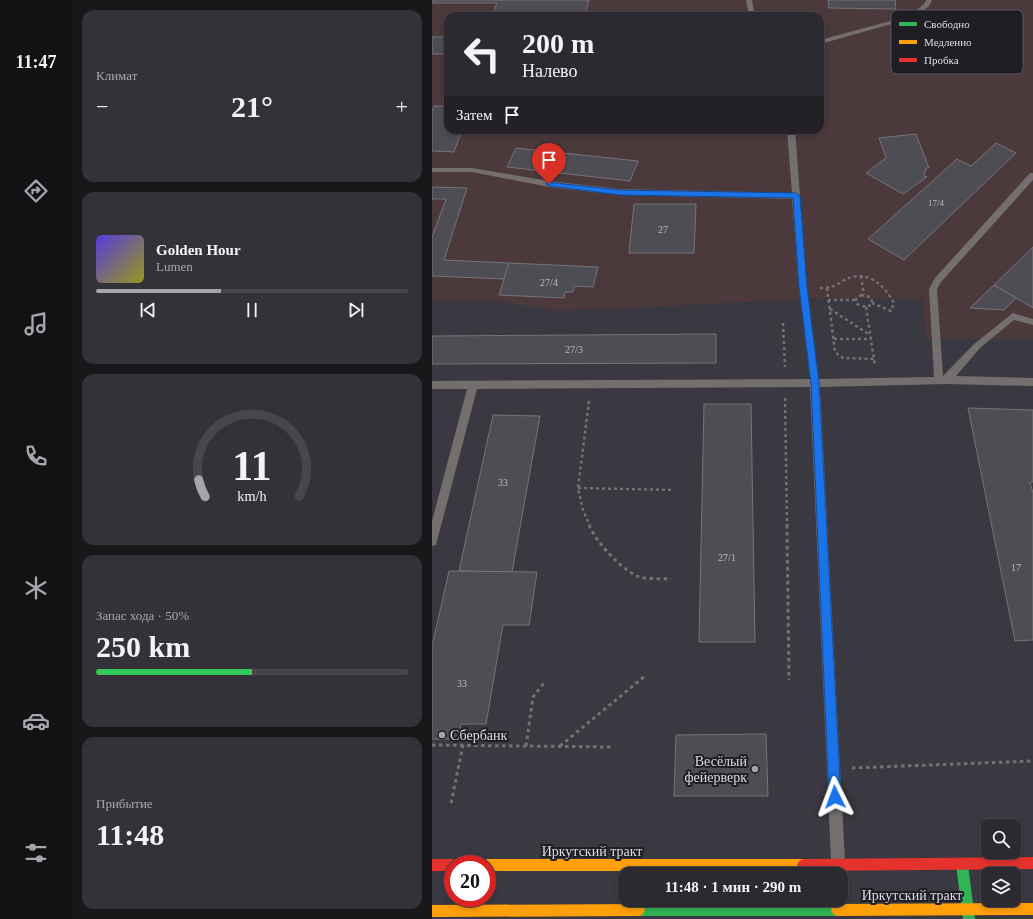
<!DOCTYPE html>
<html lang="ru">
<meta charset="utf-8">
<style>
:root{--surface:#2c2a30;--page:#343238;--text:#f1f3f6;--muted:#a6a7ab;--line:#48464c;--accent:#a5a3ac}
body{margin:0;font-family:"Times New Roman",serif;background:var(--page);color:var(--text);height:100vh;display:flex;flex-direction:column;font-size:15px;white-space:nowrap}
*{box-sizing:border-box;margin:0}
p{font-size:13px;color:var(--muted)}
.icon{flex:none;width:22px;height:22px;fill:none;stroke:currentColor;stroke-width:2;stroke-linecap:round;stroke-linejoin:round}
.map{position:relative;flex:1;overflow:hidden}
.details{display:flex;flex-direction:column;gap:10px;padding:10px;background:#18171a;width:360px}
.details>*{flex:none}
.guide{position:absolute;left:12px;top:12px;width:380px;height:122px;border-radius:12px;box-shadow:0 2px 6px #0003,0 0 0 1px var(--line);background:#2c2a30;color:var(--text);overflow:hidden}
.buttons{position:absolute;left:549px;top:819px;display:grid;gap:8px}
.buttons a{display:grid;place-items:center;width:40px;height:40px;border-radius:8px;background:var(--surface);box-shadow:0 2px 6px #0003,0 0 0 1px var(--line);font-size:20px}
.speed{position:absolute;left:12px;top:855px;display:flex;gap:8px;font-size:20px;font-weight:700;text-align:center}
.speed>*{display:grid;place-content:center;width:52px;height:52px;border-radius:50%;background:var(--surface);box-shadow:0 2px 6px #0003,0 0 0 1px var(--line);line-height:1}
.speed .limit{border:6px solid #d22;background:#fff;color:#111}
.pin{position:absolute;display:grid;place-items:center;width:34px;height:34px;color:#fff;margin:-41px -17px;border-radius:50% 50% 50% 0;rotate:-45deg;box-shadow:0 0 4px #0007}
.pin .icon{rotate:45deg}
.me{position:absolute;width:44px;margin:-22px;rotate:357deg;stroke-linejoin:round;filter:drop-shadow(0 0 3px #0008)}
.turn{display:flex;align-items:center;gap:14px;height:84px;padding:0 12px;font-size:18px}
.turn .icon{width:52px;height:52px;stroke-width:2.5}
.turn b{display:block;font-size:28px;line-height:34px}
.then{display:flex;align-items:center;height:38px;padding:0 12px;background:#0003;gap:8px;font-size:15px}
.big{font-size:30px;font-weight:700;line-height:1.1}
.details .tile{flex:1;display:flex;flex-direction:column;justify-content:center;gap:6px;min-width:0;padding:0 14px;border-radius:12px;background:var(--page)}
.details .dial{align-items:center;gap:0}
.dial svg{height:104px;overflow:visible;fill:none;stroke:var(--line);stroke-width:7;stroke-linecap:round;text-anchor:middle}
.dial text{fill:var(--text);stroke:none}
.song{display:flex;align-items:center;gap:12px}
.cover{width:48px;height:48px;border-radius:6px;background:linear-gradient(135deg,hsl(250 70% 55%),hsl(60 70% 35%))}
.played{height:4px;border-radius:2px;background:linear-gradient(90deg,var(--accent) 40%,var(--line) 40%)}
.keys{display:flex;justify-content:space-around;direction:ltr}
.heat{display:flex;justify-content:space-between;align-items:center;font-size:22px;direction:ltr}
.charge{height:6px;border-radius:3px;background:linear-gradient(90deg,#34c759 50%,var(--line) 0)}
.trip{position:absolute;left:186px;top:867px;width:230px;height:40px;border-radius:12px;background:var(--surface);box-shadow:0 2px 6px #0003,0 0 0 1px var(--line);font-weight:700;line-height:40px;text-align:center}
main{display:flex;flex:1;min-height:0}
.menu{display:flex;flex-direction:column;width:72px;justify-content:space-around;align-items:center;background:#121113;color:var(--muted)}
.menu .icon{width:28px;height:28px}
.menu .current{color:var(--accent)}
.menu b{font-size:18px;color:var(--text)}
.map>svg:first-child{display:block}
.industrial{fill:#4b393c;fill-rule:evenodd}
.building{fill:#4f4d54;stroke:#75747b}
.lines{fill:none;stroke-linecap:round;stroke-linejoin:round}
.path-far1{stroke:#747073;stroke-width:2.5;stroke-dasharray:3 3;stroke-linecap:butt}
.path{stroke:#747073;stroke-width:3;stroke-dasharray:3.5 3.5;stroke-linecap:butt}
.lane{fill:#746e6e;fill-rule:evenodd}
.fast{fill:#30b455;fill-rule:evenodd}
.slow{fill:#ff9f0a;fill-rule:evenodd}
.jam{fill:#e5322d;fill-rule:evenodd}
.route{fill:#1a73e8;stroke:#114b97}
.poi-dot{fill:#a5a3ac;stroke:#1f1e25;stroke-width:1.5}
.labels{text-anchor:middle;dominant-baseline:central;stroke-width:4;stroke-linejoin:round;paint-order:stroke}
.far-number-label{font-size:9px;fill:#bab8c2}
.number-label{font-size:10px;fill:#bab8c2}
.near-poi-label{font-size:14px;fill:#dedce6;stroke:#1f1e25;text-anchor:start}
.near-street-label{font-size:14px;fill:#dedce6;stroke:#1f1e25}
.key{fill:#1f1e25;stroke:#58575f;stroke-width:1}
.key-label{font-size:11px;fill:#dedce6}
</style>
<main>
<nav class="menu">
<b>11:47</b>
<svg class="icon current" aria-label="directions" viewBox="0 0 24 24"><path d="M12 3l9 9-9 9-9-9zM9 14v-3h6M13 9l2 2-2 2"/></svg>
<svg class="icon" aria-label="music" viewBox="0 0 24 24"><path d="M9 18V5l10-2v13"/><circle cx="6" cy="18" r="3"/><circle cx="16" cy="16" r="3"/></svg>
<svg class="icon" aria-label="phone" viewBox="0 0 24 24"><path d="M5 4h4l2 5-3 2q2 4 5 5l2-3 5 2v4C11 20 4 13 5 4z"/></svg>
<svg class="icon" aria-label="climate" viewBox="0 0 24 24"><path d="M12 3v18M4 7l16 10M4 17L20 7"/></svg>
<svg class="icon" aria-label="car" viewBox="0 0 24 24"><path d="M5 17H2v-5l4-1 3-4h7l3 4 3 1v5h-3M9 17h6M6 11h13"/><circle cx="7" cy="17" r="2"/><circle cx="17" cy="17" r="2"/></svg>
<svg class="icon" aria-label="filters" viewBox="0 0 24 24"><path d="M4 7h16M4 17h16"/><circle cx="9" cy="7" r="2"/><circle cx="15" cy="17" r="2"/></svg>
</nav>
<section class="details">
<div class="tile"><p>Климат</p>
<div class="heat"><a>−</a><b class="big">21°</b><a>+</a></div>
</div>
<div class="tile">
<div class="song"><i class="cover"></i><div><b>Golden Hour</b><p>Lumen</p></div></div>
<div class="played"></div>
<div class="keys"><svg class="icon" aria-label="previous" viewBox="0 0 24 24"><path d="M18 5L8 12l10 7zM5 5v14"/></svg><svg class="icon" aria-label="pause" viewBox="0 0 24 24"><path d="M8 5v14M16 5v14"/></svg><svg class="icon" aria-label="next" viewBox="0 0 24 24"><path d="M6 5l10 7-10 7zM19 5v14"/></svg></div>
</div>
<div class="tile dial"><svg viewBox="0 0 100 80">
<path d="M14 69A42 42 0 1 1 86 69"/>
<path d="M14 69A42 42 0 0 1 9 56" stroke="#a5a3ac"/>
<text x="50" y="56" font-size="32" font-weight="700">11</text>
<text x="50" y="72" font-size="11">km/h</text>
</svg></div>
<div class="tile"><p>Запас хода · 50%</p><b class="big">250 km</b><div class="charge"></div></div>
<div class="tile"><p>Прибытие</p><b class="big">11:48</b></div>
</section>
<div class="map">
<svg width="601" height="919" viewBox="0 0 601 919">
<rect width="100%" height="100%" fill="#3a3840"/>
<!-- industrial -->
<path class="industrial" d="M0 0H601V339H494L491 299 399 298 126 311 63 301H0ZM16 16H388V130H16Z"/>
<!-- building -->
<g class="building">
<polygon points="0,0 157,0 153,16 60,16 65,3 0,3"/>
<polygon points="396,0 463,0 464,9 397,8"/>
<rect x="0" y="37" width="16" height="17"/>
<polygon points="2,106 16,106 16,130 30,130 22,152 0,151 0,112"/>
<polygon points="484,134 497,168 494,168 492,176 495,177 471,194 434,173 454,158 447,138"/>
<polygon points="564,143 584,153 472,260 436,239 525,159 539,166"/>
<polygon points="84,148 206,161 198,181 75,167"/>
<polygon points="0,187 35,188 12,260 77,263 72,279 0,276 0,237 14,199 0,199"/>
<polygon points="202,204 264,204 262,253 197,253"/>
<polygon points="601,247 601,308 562,285"/>
<polygon points="77,263 166,267 161,287 142,286 141,292 133,292 132,298 67,295"/>
<polygon points="562,285 584,298 572,310 538,308"/>
<polygon points="284,334 284,363 0,364 0,336"/>
<polygon points="272,404 319,404 323,642 267,642"/>
<polygon points="536,408 601,410 601,482 598,482 601,493 601,640 583,641"/>
<polygon points="61,415 108,416 80,572 27,571"/>
<polygon points="17,571 105,572 97,625 71,625 54,724 29,724 26,739 0,739 0,642 1,642"/>
<polygon points="334,734 336,796 242,796 244,735"/>
</g>
<g class="lines">
<!-- path-far1 -->
<g class="path-far1">
<polyline points="429,276 432,295"/>
<path d="M388 288C407 288 406 281 420 277 439 272 454 288 462 303L459 311 440 303"/>
<polyline points="395,288 403,352 411,358 442,359"/>
<polygon points="429,295 438,297 440,301 439,305 434,307 425,304 424,299"/>
<polyline points="396,300 424,300"/>
<polyline points="434,307 443,366"/>
<polyline points="398,309 438,335"/>
<polyline points="351,323 353,367"/>
<polyline points="402,339 439,339"/>
<polyline points="353,398 355,526"/>
<polyline points="157,401 146,488 151,510 158,526"/>
<polyline points="146,488 242,490"/>
</g>
<!-- path -->
<g class="path">
<path d="M157 525C164 542 189 569 205 576 212 580 230 578 239 579"/>
<polyline points="355,525 357,680"/>
<polyline points="0,745 179,747"/>
<polyline points="94,746 101,697 112,683"/>
<polyline points="128,746 213,676"/>
<polyline points="420,768 601,761"/>
<polyline points="19,803 31,745"/>
</g>
<!-- lane -->
<g class="lane">
<polygon points="314,0 320,0 323,16 317,16"/>
<polygon points="494,0 500,0 497,6 481,18 388,44 388,40 477,16 492,4"/>
<polygon points="355,130 363,130 375,287 387,379 502,377 497,289 503,278 598,173 601,173 601,180 509,282 505,289 511,376 542,344 581,313 601,319 601,325 582,320 548,348 524,376 601,378 601,386 515,384 388,387 413,861 411,866 406,868 401,866 399,861 378,387 45,389 5,541 4,545 0,546 0,521 35,389 0,389 0,381 378,379 367,287 360,199 188,195 117,187 40,172 0,172 0,168 40,168 117,181 188,189 360,193"/>
</g>
<!-- fast -->
<g class="fast">
<polygon points="530,859 534,861 536,865 543,919 531,919 524,865 526,861"/>
<polygon points="207,904 405,904 409,906 411,910 409,914 405,916 207,916 203,914 201,910 203,906"/>
</g>
<!-- slow -->
<g class="slow">
<polygon points="55,859 371,859 375,861 377,865 375,869 371,871 55,871 55,864 49,864 51,861"/>
<polygon points="601,903 601,915 405,916 401,914 399,910 401,906 405,904"/>
<polygon points="207,904 211,906 213,910 211,914 207,916 0,917 0,905"/>
</g>
<!-- jam -->
<g class="jam">
<polygon points="601,857 601,869 371,871 367,869 365,865 367,861 371,859"/>
<polygon points="0,859 21,859 25,861 27,864 21,864 21,871 0,871"/>
</g>
</g>
<!-- route -->
<polygon class="route" points="115,182 188,190 364,193 368,196 375,287 387,383 409,797 407,801 403,802 399,801 397,797 379,383 367,287 361,198 188,195 117,186 114,184"/>
<!-- markers -->
<g class="poi-dot">
<circle cx="10" cy="735" r="4"/>
<circle cx="323" cy="769" r="4"/>
</g>
<g class="labels">
<!-- far-number labels -->
<g class="far-number-label">
<text x="504" y="203">17/4</text>
</g>
<!-- number labels -->
<g class="number-label">
<text x="231" y="229">27</text>
<text x="117" y="282">27/4</text>
<text x="142" y="349">27/3</text>
<text x="71" y="482">33</text>
<text x="295" y="557">27/1</text>
<text x="584" y="567">17</text>
<text x="30" y="683">33</text>
</g>
<!-- near-poi labels -->
<g class="near-poi-label">
<text x="18" y="735">Сбербанк</text>
<text x="315" y="761" text-anchor="end">Весёлый<tspan x="315" dy="16">фейерверк</tspan></text>
</g>
<!-- near-street labels -->
<g class="near-street-label">
<text x="160" y="851">Иркутский тракт</text>
<text x="480" y="895">Иркутский тракт</text>
</g>
</g>
<!-- legend -->
<rect x="459" y="10" width="132" height="64" rx="6" class="key"/>
<rect x="467" y="22" width="18" height="4" fill="#30b455"/>
<rect x="467" y="40" width="18" height="4" fill="#ff9f0a"/>
<rect x="467" y="58" width="18" height="4" fill="#e5322d"/>
<g class="key-label">
<text x="492" y="28">Свободно</text>
<text x="492" y="46">Медленно</text>
<text x="492" y="64">Пробка</text>
</g>
</svg>
<div class="buttons">
<a><svg class="icon" aria-label="search" viewBox="0 0 24 24"><circle cx="10" cy="10" r="6"/><path d="M15 15l6 6"/></svg></a>
<a><svg class="icon" aria-label="layers" viewBox="0 0 24 24"><path d="M12 4l9 5-9 5-9-5zM3 14l9 5 9-5"/></svg></a>
</div>
<div class="speed"><div class="limit">20</div></div>
<div class="pin" style="left:117px;top:184px;background:#d93025"><svg class="icon" aria-label="arrive" viewBox="0 0 24 24"><path d="M6 21V4h12l-3 4 3 4H6"/></svg></div>
<svg class="me" style="left:403px;top:797px" viewBox="-20 -20 40 40"><path d="M0-17L14 15 0 8-14 15z" fill="#1a73e8" stroke="#fff" stroke-width="4"/></svg>
<div class="trip">11:48 · 1 мин · 290 m</div>
<div class="guide">
<div class="turn"><svg class="icon" aria-label="left" viewBox="0 0 24 24"><path d="M17 20v-9H6M10 6l-5 5 5 5"/></svg><div><b>200 m</b>Налево</div></div>
<div class="then">Затем<svg class="icon" aria-label="arrive" viewBox="0 0 24 24"><path d="M6 21V4h12l-3 4 3 4H6"/></svg></div>
</div>
</div>
</main>
